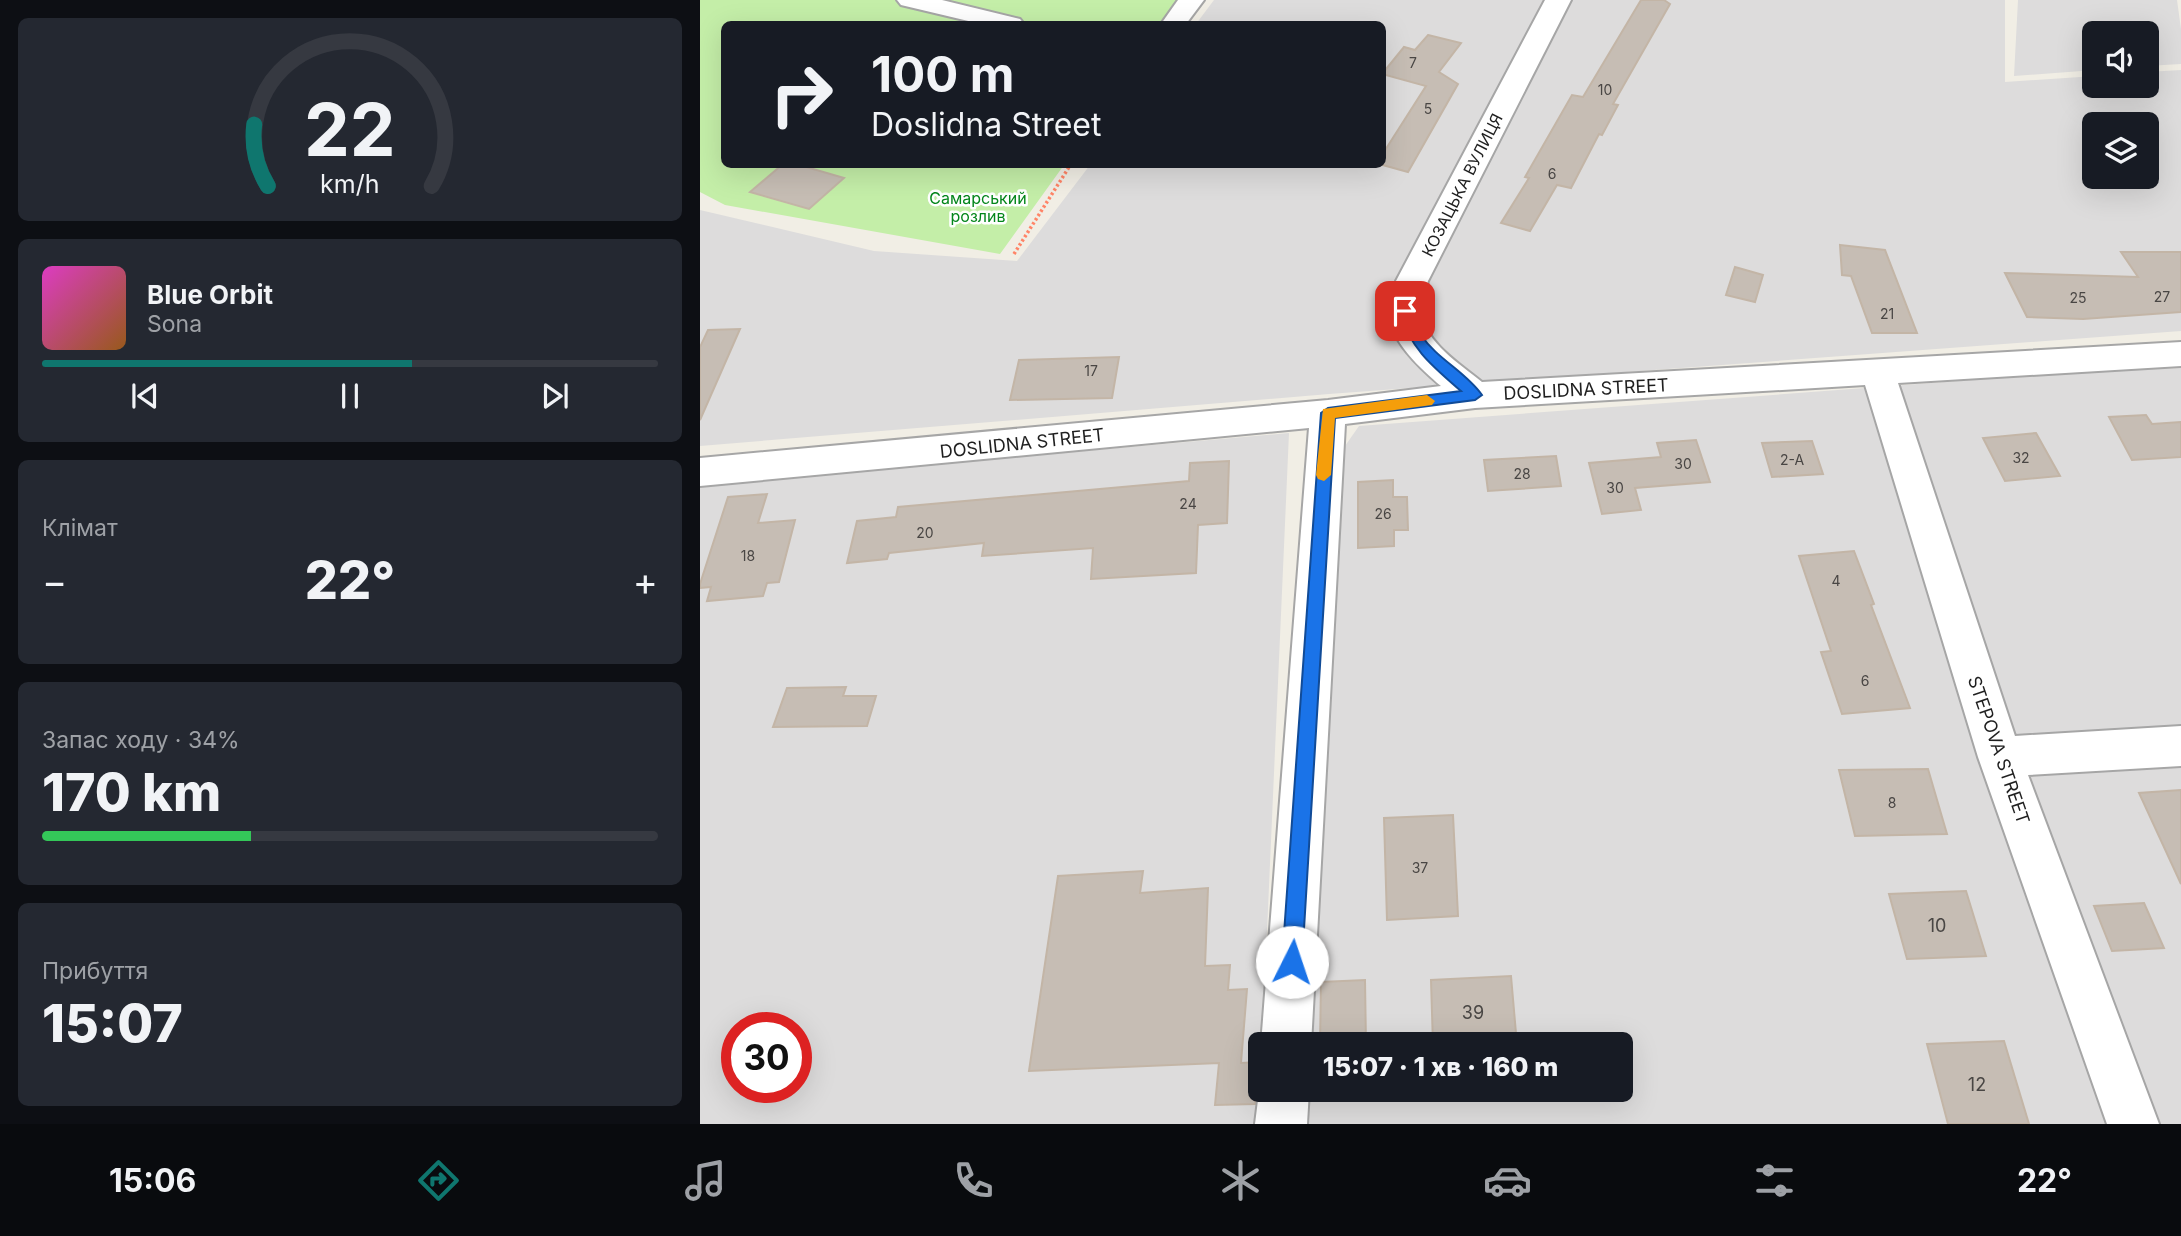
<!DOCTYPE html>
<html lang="uk">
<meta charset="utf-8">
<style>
:root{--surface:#171b24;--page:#242831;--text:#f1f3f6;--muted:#9ea1a6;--line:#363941;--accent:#0f766e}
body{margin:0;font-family:Inter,sans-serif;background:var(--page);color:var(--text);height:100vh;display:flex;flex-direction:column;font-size:26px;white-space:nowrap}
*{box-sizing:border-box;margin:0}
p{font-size:23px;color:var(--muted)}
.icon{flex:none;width:38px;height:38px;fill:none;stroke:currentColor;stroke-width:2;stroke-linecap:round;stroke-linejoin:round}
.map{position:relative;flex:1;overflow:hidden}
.panel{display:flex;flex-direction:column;gap:18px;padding:18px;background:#0d0f14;width:700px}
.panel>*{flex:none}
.hud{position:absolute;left:21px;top:21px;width:665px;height:147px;border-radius:10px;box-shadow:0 7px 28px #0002;background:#171b24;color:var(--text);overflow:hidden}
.controls{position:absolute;left:1382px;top:21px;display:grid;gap:14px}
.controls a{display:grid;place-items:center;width:77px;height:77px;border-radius:10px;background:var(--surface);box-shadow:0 7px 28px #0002;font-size:35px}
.speed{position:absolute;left:21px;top:1012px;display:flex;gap:14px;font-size:35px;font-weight:700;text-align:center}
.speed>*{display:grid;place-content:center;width:91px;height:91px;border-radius:50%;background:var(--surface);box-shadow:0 7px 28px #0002;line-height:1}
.speed .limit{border:10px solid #d22;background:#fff;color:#111}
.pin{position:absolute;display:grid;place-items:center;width:60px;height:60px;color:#fff;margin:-30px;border-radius:14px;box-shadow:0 4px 10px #0006}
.me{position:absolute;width:77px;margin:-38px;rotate:4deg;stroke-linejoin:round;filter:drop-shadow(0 0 5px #0008)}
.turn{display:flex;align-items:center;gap:24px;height:147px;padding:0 35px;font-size:32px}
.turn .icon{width:91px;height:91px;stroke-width:2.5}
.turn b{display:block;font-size:49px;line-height:60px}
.big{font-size:52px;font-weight:800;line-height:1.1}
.panel .tile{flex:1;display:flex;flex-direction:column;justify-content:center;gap:10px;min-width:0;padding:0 24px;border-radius:10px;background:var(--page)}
.panel .dial{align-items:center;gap:0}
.dial svg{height:182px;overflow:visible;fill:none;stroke:var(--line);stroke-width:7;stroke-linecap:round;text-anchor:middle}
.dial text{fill:var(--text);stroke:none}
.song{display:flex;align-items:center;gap:21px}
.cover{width:84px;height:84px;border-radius:10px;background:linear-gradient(135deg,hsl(310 70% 55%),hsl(30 70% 35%))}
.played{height:7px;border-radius:4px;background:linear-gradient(90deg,var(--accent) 60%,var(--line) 60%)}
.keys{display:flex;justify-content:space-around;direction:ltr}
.heat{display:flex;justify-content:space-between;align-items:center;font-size:38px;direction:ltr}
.charge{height:10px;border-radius:5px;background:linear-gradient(90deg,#34c759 34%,var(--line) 0)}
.trip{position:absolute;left:548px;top:1032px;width:385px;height:70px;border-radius:10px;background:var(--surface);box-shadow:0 7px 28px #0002;font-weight:800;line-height:70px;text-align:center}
.tab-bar{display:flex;height:112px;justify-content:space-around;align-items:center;background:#090b0e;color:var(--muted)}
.tab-bar .icon{width:49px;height:49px}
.tab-bar .selected{color:var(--accent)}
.tab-bar b{font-size:32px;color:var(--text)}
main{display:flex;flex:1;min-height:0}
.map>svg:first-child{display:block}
.residential{fill:#dddcdc;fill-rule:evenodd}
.grass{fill:#c4eea8}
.building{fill:#c6bdb4;stroke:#c3b5a6;stroke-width:2}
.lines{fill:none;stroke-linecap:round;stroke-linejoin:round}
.minor-casing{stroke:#a6a6a6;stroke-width:4}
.path{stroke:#ff8467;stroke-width:3.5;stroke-dasharray:2.5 2.5;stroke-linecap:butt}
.minor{fill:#fff;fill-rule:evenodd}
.route{fill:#1a73e8;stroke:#114b97;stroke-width:2}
.slow{fill:#f59e0b}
.labels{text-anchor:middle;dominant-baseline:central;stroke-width:5;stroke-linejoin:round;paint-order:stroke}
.number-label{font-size:14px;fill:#494644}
.far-street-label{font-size:16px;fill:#1f1f1f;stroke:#fff}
.far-park-label{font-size:16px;fill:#04861b;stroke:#fff}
.street-label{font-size:18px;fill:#1f1f1f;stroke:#fff}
.near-number-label{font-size:18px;fill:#494644}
</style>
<main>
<section class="panel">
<div class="tile dial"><svg viewBox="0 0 100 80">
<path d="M14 69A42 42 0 1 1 86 69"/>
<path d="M14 69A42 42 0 0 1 8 42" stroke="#0f766e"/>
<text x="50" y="56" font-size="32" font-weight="700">22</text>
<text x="50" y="72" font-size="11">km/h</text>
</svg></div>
<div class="tile">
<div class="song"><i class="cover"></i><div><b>Blue Orbit</b><p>Sona</p></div></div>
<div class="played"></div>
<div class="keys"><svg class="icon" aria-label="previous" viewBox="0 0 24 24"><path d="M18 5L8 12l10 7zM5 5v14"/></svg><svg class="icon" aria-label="pause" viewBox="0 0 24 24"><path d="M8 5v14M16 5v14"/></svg><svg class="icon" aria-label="next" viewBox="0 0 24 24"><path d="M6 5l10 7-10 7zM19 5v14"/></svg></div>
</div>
<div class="tile"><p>Клімат</p>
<div class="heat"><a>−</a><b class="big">22°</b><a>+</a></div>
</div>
<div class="tile"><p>Запас ходу · 34%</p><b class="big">170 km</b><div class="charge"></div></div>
<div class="tile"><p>Прибуття</p><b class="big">15:07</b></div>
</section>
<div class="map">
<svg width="1481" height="1124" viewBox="0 0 1481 1124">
<rect width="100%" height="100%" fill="#f1eee5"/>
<!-- residential -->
<g class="residential">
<path d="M514 0H1305V82L1395 76V86H1447V72L1481 70V331L629 394 0 446V210L174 251 317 261 390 165 682 164V24H496ZM1395 124H1447V177H1395Z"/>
<polygon points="1318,0 1477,0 1481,29 1481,64 1447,66 1447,33 1395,33 1395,70 1314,76"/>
<polygon points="1481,368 1481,1124 603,1124 605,1090 920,1090 920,1045 607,1045 638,456 659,426 1392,371"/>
<path d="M589 433 562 1045H560L559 1124H0V485ZM37 1027H96V1087H37Z"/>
</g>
<!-- grass -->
<polygon class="grass" points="0,0 487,0 471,24 24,24 24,164 364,165 300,254 25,205 0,192"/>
<!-- building -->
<g class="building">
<polygon points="941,0 964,0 970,4 913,104 918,105 902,135 899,134 871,188 857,185 830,231 801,223 829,178 825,177 872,95 883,97"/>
<polygon points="728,35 761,43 739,72 758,84 708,172 679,164 682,164 682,155 726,86 682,74 704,47 715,50"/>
<polygon points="83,164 96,164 144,178 109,209 50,192"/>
<polygon points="1140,245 1185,250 1217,333 1172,333 1151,276 1142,275"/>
<polygon points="1421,252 1481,252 1481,312 1383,319 1327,317 1305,273 1438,277"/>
<polygon points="1035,267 1063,275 1055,302 1026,295"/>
<polygon points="40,329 0,420 0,347 8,330"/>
<polygon points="419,357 412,398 310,400 319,360"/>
<polygon points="1446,415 1452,424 1481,422 1481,457 1432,460 1409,417"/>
<polygon points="1336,433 1360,476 1305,481 1283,438"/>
<polygon points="996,440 1010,482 935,488 941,510 902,514 889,463 961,457 957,443"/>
<polygon points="1112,441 1123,474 1072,477 1062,443"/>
<polygon points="856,456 861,486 788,491 784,460"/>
<polygon points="529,461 527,523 498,525 496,573 391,579 393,548 282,556 284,543 189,553 187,559 147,563 157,521 196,517 198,507 489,481 490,463"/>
<polygon points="693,480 693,497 707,497 708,530 694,530 694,546 658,548 658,482"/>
<polygon points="67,494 58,523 95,520 79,582 67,583 63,596 7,601 11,587 0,588 0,584 28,497"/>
<polygon points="1154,551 1174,604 1171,605 1210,708 1142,714 1121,652 1131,651 1099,556"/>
<polygon points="146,687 143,696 176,696 167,726 73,727 87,688"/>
<polygon points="1228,769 1247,834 1155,836 1139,770"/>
<polygon points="1481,790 1481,884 1439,793"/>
<polygon points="753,815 758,916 687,920 684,818"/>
<polygon points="443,871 440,893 508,888 505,966 530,965 528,990 547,989 541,1063 557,1062 555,1104 515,1105 519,1063 329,1071 358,876"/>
<polygon points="1266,891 1286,956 1207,959 1189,894"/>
<polygon points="1444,903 1464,948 1412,951 1394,906"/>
<polygon points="811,976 817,1045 733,1045 731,980"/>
<polygon points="665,980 666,1045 620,1045 621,982"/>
<polygon points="1304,1041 1329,1124 1248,1124 1227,1044"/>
</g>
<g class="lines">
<defs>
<g id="minor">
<polygon points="197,0 242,0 320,19 324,24 281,24 201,5"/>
<polygon points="478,0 504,0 486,24 461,24"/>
<path d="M845 0H871L728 281C725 291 720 303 721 313 726 343 760 364 782 382L1481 342V366L1198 383 1315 736 1481 726V766L1328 775 1459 1124H1407L1278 757 1165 385 775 408 645 424 611 1045H561L609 428 0 486V458L628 400 741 386C721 369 687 339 689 308 689 299 694 290 696 281Z"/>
<polygon points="560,1084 560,1090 609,1090 607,1124 555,1124"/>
</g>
</defs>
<!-- minor casing -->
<use href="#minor" class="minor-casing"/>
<!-- path -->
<polyline class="path" points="314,254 371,164"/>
<!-- minor -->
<use href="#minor" class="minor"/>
</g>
<!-- route -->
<path class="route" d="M705 307C716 311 715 326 721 335 737 359 766 372 782 395L775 400 635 418 602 962 599 969 592 972 585 969 582 962 621 413 628 408 761 391C731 365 712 350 698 311Z"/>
<!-- slow -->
<polygon class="slow" points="727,395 735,401 732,405 635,418 631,475 624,481 618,479 616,475 623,409"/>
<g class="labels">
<!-- number labels -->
<g class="number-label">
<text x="713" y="62">7</text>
<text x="905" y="89">10</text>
<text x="728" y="108">5</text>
<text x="852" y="173">6</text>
<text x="1462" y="296">27</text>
<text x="1378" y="297">25</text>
<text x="1187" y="313">21</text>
<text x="391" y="370">17</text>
<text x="1321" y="457">32</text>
<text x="1092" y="459">2-А</text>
<text x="983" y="463">30</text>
<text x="822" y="473">28</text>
<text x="915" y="487">30</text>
<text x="488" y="503">24</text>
<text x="683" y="513">26</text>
<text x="225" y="532">20</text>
<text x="48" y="555">18</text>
<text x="1136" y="580">4</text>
<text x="1165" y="680">6</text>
<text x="1192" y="802">8</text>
<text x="720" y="867">37</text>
</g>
<!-- far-street labels -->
<g class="far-street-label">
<text transform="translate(762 185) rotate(-63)">КОЗАЦЬКА ВУЛИЦЯ</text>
</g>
<!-- far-park labels -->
<g class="far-park-label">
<text x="278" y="198">Самарський<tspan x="278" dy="18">розлив</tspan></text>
</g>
<!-- street labels -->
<g class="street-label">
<text transform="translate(886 389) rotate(-3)">DOSLIDNA STREET</text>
<text transform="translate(322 443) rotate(-6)">DOSLIDNA STREET</text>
<text transform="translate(1299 750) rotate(71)">STEPOVA STREET</text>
</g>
<!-- near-number labels -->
<g class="near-number-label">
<text x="1237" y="925">10</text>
<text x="773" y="1012">39</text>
<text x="1277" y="1084">12</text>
</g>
</g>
</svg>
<div class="controls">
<a><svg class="icon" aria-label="sound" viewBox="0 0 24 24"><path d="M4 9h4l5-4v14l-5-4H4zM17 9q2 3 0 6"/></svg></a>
<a><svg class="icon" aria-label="layers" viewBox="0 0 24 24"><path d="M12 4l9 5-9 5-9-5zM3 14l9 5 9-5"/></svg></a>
</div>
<div class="speed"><div class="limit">30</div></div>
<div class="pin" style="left:705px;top:311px;background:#d93025"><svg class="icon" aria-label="arrive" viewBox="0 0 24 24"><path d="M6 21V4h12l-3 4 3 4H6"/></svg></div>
<svg class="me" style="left:592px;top:962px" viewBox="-20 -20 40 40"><circle r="19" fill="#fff"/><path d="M0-13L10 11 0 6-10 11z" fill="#1a73e8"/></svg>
<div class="trip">15:07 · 1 хв · 160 m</div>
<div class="hud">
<div class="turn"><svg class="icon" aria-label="right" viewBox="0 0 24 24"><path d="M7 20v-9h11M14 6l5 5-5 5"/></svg><div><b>100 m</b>Doslidna Street</div></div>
</div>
</div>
</main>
<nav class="tab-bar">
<b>15:06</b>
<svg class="icon selected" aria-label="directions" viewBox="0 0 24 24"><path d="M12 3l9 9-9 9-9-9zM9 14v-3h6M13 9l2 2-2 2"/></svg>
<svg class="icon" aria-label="music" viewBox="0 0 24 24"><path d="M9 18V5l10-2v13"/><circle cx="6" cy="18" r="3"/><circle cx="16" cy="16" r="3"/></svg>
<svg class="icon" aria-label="phone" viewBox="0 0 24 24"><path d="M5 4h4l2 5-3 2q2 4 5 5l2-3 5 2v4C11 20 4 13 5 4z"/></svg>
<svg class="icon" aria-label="climate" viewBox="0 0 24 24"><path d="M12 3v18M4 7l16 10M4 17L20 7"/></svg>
<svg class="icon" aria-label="car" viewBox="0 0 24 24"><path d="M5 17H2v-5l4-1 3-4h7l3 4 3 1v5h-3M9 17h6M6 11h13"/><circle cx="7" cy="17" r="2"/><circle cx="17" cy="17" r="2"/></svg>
<svg class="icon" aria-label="filters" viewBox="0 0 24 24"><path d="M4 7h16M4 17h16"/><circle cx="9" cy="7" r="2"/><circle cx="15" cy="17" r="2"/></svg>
<b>22°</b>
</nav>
